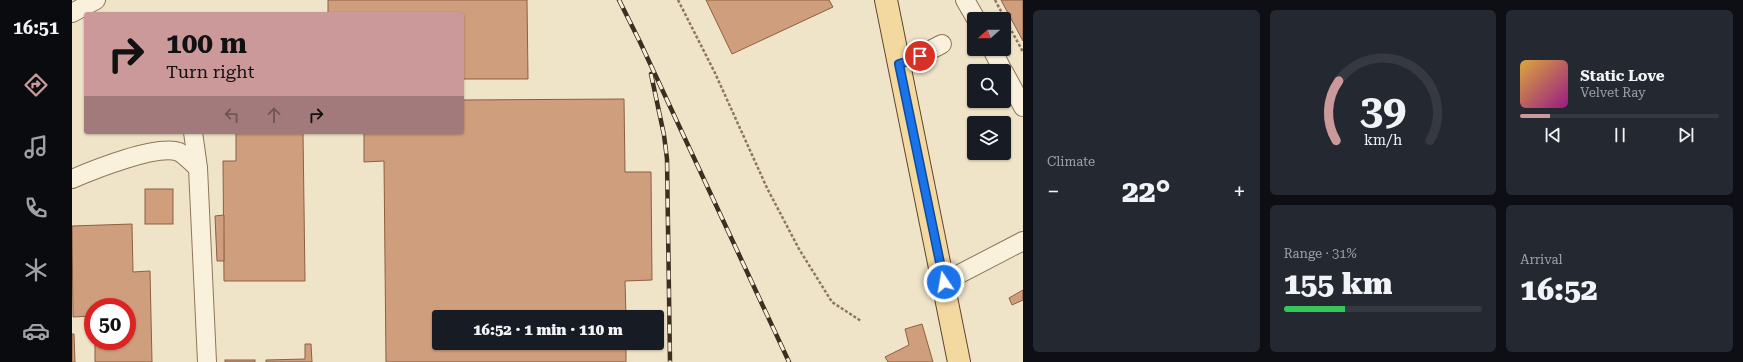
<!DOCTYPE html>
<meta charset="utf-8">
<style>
:root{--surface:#171b24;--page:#242831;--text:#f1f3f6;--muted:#9ea1a6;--line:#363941;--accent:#cc999b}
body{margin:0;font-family:"Roboto Serif",serif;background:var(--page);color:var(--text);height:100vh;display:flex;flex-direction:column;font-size:15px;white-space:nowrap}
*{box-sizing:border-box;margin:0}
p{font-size:13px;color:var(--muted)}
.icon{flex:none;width:22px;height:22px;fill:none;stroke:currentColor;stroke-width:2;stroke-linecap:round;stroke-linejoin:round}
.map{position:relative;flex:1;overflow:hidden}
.details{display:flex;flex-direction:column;gap:10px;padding:10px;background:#0d0f14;width:720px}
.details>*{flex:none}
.banner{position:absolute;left:12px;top:12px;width:380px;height:122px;border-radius:4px;box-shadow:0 1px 3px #0004;background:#cc999b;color:#111;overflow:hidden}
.needle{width:26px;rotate:249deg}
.controls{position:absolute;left:895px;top:12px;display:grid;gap:8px}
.controls a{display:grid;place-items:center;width:44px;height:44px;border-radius:4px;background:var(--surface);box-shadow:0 1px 3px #0004;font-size:20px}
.speed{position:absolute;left:12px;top:298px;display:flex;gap:8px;font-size:20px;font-weight:700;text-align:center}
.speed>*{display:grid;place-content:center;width:52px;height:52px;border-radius:50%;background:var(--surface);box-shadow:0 1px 3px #0004;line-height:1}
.speed .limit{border:6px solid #d22;background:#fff;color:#111}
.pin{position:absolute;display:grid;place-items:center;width:34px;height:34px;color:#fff;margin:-17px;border:2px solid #fff;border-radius:50%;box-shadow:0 1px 4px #0007}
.me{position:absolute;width:44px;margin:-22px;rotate:348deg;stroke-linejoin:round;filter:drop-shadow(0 0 3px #0008)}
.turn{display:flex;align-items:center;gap:14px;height:84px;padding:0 16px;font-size:18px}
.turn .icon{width:52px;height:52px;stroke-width:2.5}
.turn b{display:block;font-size:28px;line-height:34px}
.lanes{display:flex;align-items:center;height:38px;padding:0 16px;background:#0003;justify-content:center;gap:20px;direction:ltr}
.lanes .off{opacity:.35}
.big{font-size:30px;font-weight:800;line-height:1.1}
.details .card{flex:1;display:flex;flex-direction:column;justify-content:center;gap:6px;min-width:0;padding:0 14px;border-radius:6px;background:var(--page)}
.details .dial{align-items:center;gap:0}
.dial svg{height:104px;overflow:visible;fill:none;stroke:var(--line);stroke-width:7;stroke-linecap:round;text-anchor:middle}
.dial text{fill:var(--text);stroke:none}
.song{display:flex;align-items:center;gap:12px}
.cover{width:48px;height:48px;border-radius:6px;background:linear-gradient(135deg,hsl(40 70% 55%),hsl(310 70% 35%))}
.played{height:4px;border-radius:2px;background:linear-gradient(90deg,var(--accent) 15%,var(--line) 15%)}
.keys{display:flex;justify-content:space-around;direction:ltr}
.heat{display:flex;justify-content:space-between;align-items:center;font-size:22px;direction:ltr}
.charge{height:6px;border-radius:3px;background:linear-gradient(90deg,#34c759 31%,var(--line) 0)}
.details .tiles{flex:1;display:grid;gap:10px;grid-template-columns:repeat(3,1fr)}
.card:first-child{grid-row:span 2}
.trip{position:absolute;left:360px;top:310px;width:232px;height:40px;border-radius:4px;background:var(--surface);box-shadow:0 1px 3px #0004;font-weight:800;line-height:40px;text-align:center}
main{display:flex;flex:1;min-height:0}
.tabs{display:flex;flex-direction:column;width:72px;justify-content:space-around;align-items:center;background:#090b0e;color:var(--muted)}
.tabs .icon{width:28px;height:28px}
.tabs .current{color:var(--accent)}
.tabs b{font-size:18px;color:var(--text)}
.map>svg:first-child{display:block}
.building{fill:#cf9f7d;stroke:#8d5f41}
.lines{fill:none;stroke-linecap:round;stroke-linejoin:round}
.minor-casing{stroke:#8d765c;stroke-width:20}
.major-casing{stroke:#5b4430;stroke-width:24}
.path{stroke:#8d765c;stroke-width:2.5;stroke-dasharray:3 2;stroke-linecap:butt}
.minor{stroke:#faf1dc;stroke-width:18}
.major{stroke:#f3d9a0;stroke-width:22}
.rail-casing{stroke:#3d2e20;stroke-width:4.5}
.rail{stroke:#f7eed8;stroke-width:3;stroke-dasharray:9;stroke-linecap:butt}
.route-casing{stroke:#114b97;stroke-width:10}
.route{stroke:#1a73e8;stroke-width:7}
</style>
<main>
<nav class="tabs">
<b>16:51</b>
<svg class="icon current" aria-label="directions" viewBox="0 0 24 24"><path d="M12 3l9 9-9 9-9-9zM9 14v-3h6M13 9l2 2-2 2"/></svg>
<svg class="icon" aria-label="music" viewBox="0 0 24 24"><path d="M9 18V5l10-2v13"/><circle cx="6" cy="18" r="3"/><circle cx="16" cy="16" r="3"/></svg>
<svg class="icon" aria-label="phone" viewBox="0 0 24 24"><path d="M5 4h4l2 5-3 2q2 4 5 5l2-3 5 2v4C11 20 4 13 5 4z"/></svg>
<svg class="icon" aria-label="climate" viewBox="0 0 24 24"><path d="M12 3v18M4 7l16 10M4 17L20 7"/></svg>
<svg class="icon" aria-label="car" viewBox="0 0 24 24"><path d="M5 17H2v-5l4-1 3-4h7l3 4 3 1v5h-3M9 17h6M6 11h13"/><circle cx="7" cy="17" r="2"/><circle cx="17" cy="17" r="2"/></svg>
</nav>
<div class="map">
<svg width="951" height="362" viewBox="0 0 951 362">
<rect width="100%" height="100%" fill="#f0e4c8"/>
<!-- building -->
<g class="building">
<polygon points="256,0 455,0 456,79 390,79 390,14 256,14"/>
<polygon points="634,0 757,0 761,7 660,54"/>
<polygon points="929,0 951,0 951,41"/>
<polygon points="552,99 553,172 579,172 580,280 553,281 554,317 367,317 367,343 554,343 554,362 314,362 312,161 292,162 292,132 390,132 390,100"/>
<polygon points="164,132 231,132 233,281 152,281 151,161 164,161"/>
<rect x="73" y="189" width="28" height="35"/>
<polygon points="152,215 152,261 145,261 143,216"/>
<polygon points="60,224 61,272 78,271 80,362 23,362 23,341 55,341 55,307 21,307 21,316 1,317 0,226"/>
<polygon points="951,290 951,300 940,305 937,298"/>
<polygon points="850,324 861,362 816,362 813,357 837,345 833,329"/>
<polygon points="0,334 2,334 3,362 0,362"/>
<polygon points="233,344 239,344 240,362 194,362 194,360 233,359"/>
<rect x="153" y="360" width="30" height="2"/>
</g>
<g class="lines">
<defs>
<g id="minor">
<polyline points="893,0 904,19"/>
<polyline points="0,13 24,0"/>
<polyline points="920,49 931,71"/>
<polyline points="827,64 837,61 870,44"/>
<polyline points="932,72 951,107"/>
<polyline points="121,132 126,168 135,362"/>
<path d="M0 179C21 170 85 144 107 152 113 155 120 163 126 168"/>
<polyline points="872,282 951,241"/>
</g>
<polyline id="major" points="814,0 887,362"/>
</defs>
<!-- minor casing -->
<use href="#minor" class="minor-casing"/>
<!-- major casing -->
<use href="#major" class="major-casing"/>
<!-- path -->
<g class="path">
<polyline points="606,0 643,73 695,188 727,249 760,302 789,321"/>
<polyline points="923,0 951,52"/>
</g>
<!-- minor -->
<use href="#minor" class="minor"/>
<!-- major -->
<use href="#major" class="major"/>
<defs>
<g id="rail">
<polyline points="547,0 568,42 717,362"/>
<polyline points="579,74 592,135 595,159 598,362"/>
</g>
</defs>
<!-- rail casing -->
<use href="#rail" class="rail-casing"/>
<!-- rail -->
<use href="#rail" class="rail"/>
</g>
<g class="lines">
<defs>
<polyline id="route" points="848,56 837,61 827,64 872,282"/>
</defs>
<!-- route casing -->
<use href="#route" class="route-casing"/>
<!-- route -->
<use href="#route" class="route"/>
</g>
</svg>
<div class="controls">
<a><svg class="needle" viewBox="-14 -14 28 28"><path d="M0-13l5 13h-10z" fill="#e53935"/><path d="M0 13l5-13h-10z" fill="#9ea1a6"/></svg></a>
<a><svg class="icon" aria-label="search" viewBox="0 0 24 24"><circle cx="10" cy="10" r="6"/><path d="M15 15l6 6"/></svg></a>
<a><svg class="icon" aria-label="layers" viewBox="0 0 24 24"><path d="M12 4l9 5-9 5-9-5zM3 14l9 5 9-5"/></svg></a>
</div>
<div class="speed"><div class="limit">50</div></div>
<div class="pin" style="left:848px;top:56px;background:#d93025"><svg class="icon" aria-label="arrive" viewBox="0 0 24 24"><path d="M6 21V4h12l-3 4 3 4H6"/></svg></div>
<svg class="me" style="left:872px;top:282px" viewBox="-20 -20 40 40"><circle r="17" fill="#1a73e8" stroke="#fff" stroke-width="3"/><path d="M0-11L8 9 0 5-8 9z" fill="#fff"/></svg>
<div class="trip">16:52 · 1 min · 110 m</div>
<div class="banner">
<div class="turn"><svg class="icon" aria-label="right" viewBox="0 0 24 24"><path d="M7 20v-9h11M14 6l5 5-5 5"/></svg><div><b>100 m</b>Turn right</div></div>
<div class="lanes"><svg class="icon off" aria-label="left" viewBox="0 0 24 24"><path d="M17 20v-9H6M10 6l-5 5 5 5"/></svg><svg class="icon off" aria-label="ahead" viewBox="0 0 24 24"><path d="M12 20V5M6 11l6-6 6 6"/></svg><svg class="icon" aria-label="right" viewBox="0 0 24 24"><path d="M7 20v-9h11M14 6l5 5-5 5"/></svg></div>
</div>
</div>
<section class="details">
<div class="tiles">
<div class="card"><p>Climate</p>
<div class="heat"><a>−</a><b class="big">22°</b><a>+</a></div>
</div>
<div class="card dial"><svg viewBox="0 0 100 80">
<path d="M14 69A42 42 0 1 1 86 69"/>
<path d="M14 69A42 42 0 0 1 16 23" stroke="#cc999b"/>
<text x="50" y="56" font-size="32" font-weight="700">39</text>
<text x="50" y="72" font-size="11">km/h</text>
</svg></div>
<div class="card">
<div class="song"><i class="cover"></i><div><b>Static Love</b><p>Velvet Ray</p></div></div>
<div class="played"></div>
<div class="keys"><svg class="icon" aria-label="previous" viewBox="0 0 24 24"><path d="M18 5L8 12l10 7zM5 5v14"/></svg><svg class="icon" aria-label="pause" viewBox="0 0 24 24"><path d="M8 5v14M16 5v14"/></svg><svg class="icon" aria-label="next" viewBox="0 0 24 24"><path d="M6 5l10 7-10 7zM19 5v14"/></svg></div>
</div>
<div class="card"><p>Range · 31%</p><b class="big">155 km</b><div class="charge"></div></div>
<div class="card"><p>Arrival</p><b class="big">16:52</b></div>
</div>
</section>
</main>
